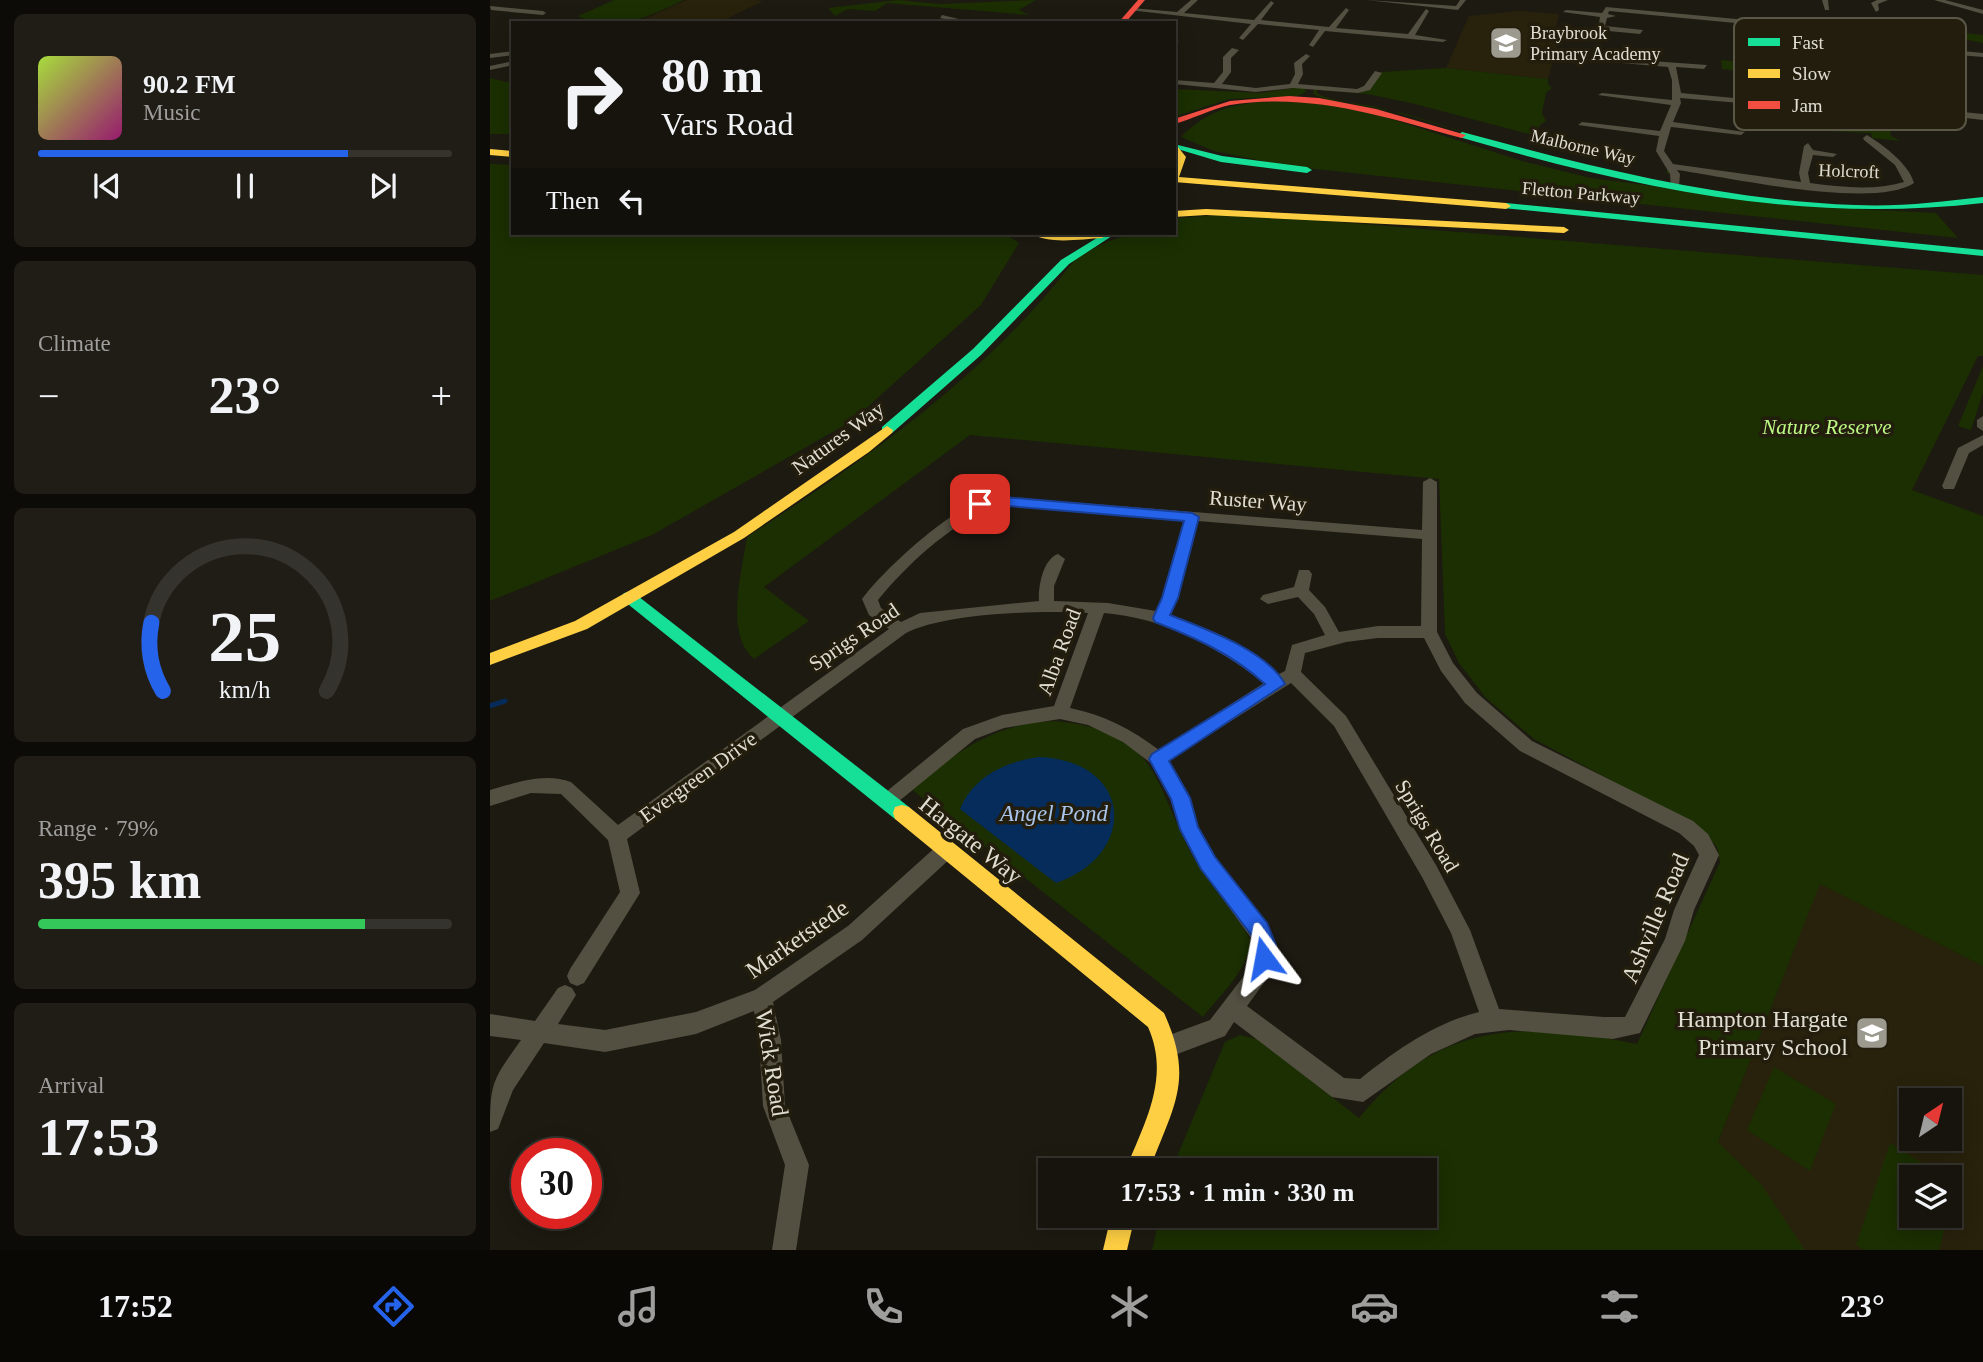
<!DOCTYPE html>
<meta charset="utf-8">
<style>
:root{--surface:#16140d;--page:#1f1d16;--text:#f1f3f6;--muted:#9e9e9d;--line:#35332e;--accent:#2563eb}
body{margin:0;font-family:"Times New Roman",serif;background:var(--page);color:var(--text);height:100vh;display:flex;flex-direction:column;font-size:26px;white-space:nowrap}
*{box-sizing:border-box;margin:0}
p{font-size:23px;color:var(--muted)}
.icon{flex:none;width:38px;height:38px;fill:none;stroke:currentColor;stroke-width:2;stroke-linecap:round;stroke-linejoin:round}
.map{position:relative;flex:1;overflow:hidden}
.side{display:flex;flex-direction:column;gap:14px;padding:14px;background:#0c0b07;width:490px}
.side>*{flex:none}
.guide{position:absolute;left:21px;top:21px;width:665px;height:214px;border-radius:0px;box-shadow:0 4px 18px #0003,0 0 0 2px var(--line);background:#16140d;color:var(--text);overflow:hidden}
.needle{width:46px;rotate:35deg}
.tools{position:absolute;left:1409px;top:1088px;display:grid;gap:14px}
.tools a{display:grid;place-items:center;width:63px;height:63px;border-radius:0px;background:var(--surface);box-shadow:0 4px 18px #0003,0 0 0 2px var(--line);font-size:35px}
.speed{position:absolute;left:21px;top:1138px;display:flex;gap:14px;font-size:35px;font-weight:700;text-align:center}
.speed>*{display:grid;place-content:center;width:91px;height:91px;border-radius:50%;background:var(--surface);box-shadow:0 4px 18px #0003,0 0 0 2px var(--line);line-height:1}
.speed .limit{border:10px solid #d22;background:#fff;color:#111}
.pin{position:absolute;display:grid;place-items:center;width:60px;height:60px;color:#fff;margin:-30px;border-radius:14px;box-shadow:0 4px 10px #0006}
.me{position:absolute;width:77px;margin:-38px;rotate:347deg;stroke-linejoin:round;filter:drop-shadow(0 0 5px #0008)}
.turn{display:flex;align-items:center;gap:24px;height:147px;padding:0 35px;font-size:32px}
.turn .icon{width:91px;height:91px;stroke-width:2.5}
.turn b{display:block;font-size:49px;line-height:60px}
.then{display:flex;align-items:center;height:66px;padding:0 35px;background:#0003;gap:14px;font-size:26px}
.big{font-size:52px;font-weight:700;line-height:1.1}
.side .widget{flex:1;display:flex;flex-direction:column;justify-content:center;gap:10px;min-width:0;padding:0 24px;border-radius:10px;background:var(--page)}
.side .dial{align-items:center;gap:0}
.dial svg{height:182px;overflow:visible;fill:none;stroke:var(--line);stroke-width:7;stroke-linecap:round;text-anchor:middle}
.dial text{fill:var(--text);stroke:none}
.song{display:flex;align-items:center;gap:21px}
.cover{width:84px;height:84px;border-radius:10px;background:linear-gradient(135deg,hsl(80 70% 55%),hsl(320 70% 35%))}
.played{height:7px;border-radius:4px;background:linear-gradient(90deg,var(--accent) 75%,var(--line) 75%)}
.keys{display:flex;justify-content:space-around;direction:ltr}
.heat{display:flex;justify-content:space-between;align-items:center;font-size:38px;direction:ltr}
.charge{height:10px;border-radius:5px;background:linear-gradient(90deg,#34c759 79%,var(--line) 0)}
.trip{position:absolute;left:548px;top:1158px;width:399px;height:70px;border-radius:0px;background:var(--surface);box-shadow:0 4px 18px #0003,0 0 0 2px var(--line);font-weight:700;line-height:70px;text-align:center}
.tab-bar{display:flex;height:112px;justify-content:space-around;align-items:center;background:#090805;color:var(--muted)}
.tab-bar .icon{width:49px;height:49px}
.tab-bar .active{color:var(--accent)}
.tab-bar b{font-size:32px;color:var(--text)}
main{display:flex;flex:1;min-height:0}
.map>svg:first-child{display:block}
.built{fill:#28220c;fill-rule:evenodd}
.green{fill:#1b2f02}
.water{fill:#062c5c}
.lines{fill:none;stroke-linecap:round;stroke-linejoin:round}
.stream{stroke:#062c5c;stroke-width:5}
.street{fill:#534f41;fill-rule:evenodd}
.fast{fill:#16e098;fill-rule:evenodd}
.slow{fill:#ffcf43;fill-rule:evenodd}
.jam{fill:#f24e42;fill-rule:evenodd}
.route{fill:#2563eb;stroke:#184099;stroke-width:2}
.labels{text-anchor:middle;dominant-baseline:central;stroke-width:7;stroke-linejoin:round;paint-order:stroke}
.far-poi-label{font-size:18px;fill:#e0ddd2;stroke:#221d0c;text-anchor:start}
.far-street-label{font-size:18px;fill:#e0ddd2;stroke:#221d0c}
.park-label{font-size:21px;font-style:italic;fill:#bcf883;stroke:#221d0c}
.street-label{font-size:21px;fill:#e0ddd2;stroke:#221d0c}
.water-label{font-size:23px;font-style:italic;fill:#a9c5ec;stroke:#221d0c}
.near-street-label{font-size:24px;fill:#e0ddd2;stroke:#221d0c}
.near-poi-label{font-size:24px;fill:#e0ddd2;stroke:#221d0c;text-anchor:end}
.key{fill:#221d0c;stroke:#5b5747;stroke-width:2}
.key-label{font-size:19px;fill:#e0ddd2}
</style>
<main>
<section class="side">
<div class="widget">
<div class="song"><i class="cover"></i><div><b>90.2 FM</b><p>Music</p></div></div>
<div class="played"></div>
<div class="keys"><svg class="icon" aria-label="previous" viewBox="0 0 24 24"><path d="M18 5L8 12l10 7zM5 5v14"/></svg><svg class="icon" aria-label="pause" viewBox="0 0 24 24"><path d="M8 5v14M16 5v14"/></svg><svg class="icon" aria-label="next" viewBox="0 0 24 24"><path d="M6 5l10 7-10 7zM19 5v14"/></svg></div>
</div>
<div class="widget"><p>Climate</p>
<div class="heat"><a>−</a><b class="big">23°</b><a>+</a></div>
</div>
<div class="widget dial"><svg viewBox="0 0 100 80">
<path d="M14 69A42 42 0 1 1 86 69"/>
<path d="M14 69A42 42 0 0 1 9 39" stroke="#2563eb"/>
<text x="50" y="56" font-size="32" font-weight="700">25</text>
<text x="50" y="72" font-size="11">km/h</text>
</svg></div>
<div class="widget"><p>Range · 79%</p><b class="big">395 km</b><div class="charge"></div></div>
<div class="widget"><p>Arrival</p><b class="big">17:53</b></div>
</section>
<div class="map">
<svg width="1493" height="1250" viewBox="0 0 1493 1250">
<rect width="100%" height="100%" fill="#1d1a11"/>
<!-- built -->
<g class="built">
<polygon points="196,0 265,0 273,1 234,20 252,23 146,23"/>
<polygon points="1029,11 1069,14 1063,38 1067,45 1058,79 956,68 979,16"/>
<path d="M1330 883 1493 966V1250H1315L1228 1142ZM1421 1101H1460V1139H1421ZM1421 1178H1460V1216H1421Z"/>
</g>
<!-- green -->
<g class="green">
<path d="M124 0H194C159 16 125 35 88 16Z"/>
<polygon points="408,0 449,4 546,0 529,10 539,15 397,3 385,11 358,9 345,16 338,8"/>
<polygon points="1294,27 1386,33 1435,29 1493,35 1493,43 1432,31 1378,36"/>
<polygon points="1265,59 1296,62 1297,67 1329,70 1328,66 1339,67 1341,71 1379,75 1376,64 1391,65 1393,74 1411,76 1413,81 1383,78 1392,108 1409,111 1413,121 1398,120 1401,136 1411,141 1382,138 1381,133 1298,129 1297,118 1288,106 1263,103 1262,100 1286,102 1275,86 1278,81 1257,72 1232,69 1231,60 1265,63"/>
<path d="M956 68 1058 79V84L1062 88 1056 93 1052 113 1056 121 1050 125 1046 136 921 103 877 94 827 90V93C840 102 896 109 916 114 959 127 1143 187 1177 174V168L1180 173C1148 191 937 119 890 108 869 102 842 104 823 94L824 89H880L891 72Z"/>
<polygon points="0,78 17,82 23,79 23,134 0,134"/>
<polygon points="1416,84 1470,90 1477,102 1420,96"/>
<polygon points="811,87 817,91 808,96 739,99 684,117 684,89 771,93"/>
<path d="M826 101 858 105 1032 161 1101 178 1326 207 1446 213 1468 238 797 166 724 151 691 137C729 97 774 101 826 101Z"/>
<polygon points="0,164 23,165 23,233 514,233 529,243 491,305 362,421 162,535 0,601"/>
<path d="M748 214 1493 275V356H1488L1422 490 1493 516V966L1330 884 1228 1142 1271 1184 1315 1250H662L670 1216H934V1171H681L735 1042 750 1035 767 1039 869 1118C949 1020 1032 1021 1147 1044L1230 862 1227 847 1208 827 1044 739 996 698 969 663 955 634 949 479 480 435 274 587 319 621 264 659C234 634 252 571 257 537 358 471 458 402 540 313 556 296 570 278 585 260 621 235 641 233 684 233V218Z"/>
<polygon points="1493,366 1493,393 1481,430 1468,426"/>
<path d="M564 721C673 731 662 785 705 860 722 888 744 912 760 939 761 968 730 995 713 1017L421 789C469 751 501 724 564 721Z"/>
<polygon points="1284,1067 1346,1104 1320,1171 1257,1130"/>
<polygon points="1400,1143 1456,1178 1421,1178 1421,1216 1458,1216 1449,1250 1374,1250 1366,1245"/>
</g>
<!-- water -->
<path class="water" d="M549 757C643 761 649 854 566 883L470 809C484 776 515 762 549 757Z"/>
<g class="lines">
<!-- stream -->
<polyline class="stream" points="0,706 15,701"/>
<!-- street -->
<g class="street">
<polygon points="701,0 708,0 694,13 764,20 781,1 784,3 771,20 839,27 856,8 859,10 846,28 918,34 936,9 939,11 925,35 957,40 953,42 835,31 823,47 819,45 829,30 768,24 753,40 749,38 761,24 639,10 642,8 687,12"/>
<polygon points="876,0 966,6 970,0 976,0 968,10"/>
<polygon points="1332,0 1338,0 1339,10 1335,10"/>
<polygon points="1387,0 1398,0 1388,4 1389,10 1386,12 1381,3"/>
<polygon points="1444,0 1455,0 1493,10 1493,14"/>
<polygon points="0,6 53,11 56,13 53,15 1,10"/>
<polygon points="1116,7 1279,22 1291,29 1383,37 1380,41 1294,33 1301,65 1321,77 1393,104 1493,114 1493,120 1389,108 1315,81 1294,68 1287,33 1278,32 1280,28 1277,26 1119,11 1118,14 1126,16 1117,18 1115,26 1153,30 1150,34 1108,30 1110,17 1073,12 1076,10 1112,13"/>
<polygon points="452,15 469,19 465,21 450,18"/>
<polygon points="335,19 340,23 333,23 331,21"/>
<polygon points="684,39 689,41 684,44"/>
<polygon points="1399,44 1493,53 1493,57 1468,55 1474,69 1470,71 1466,69 1460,54 1396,48"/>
<polygon points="742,48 749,50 741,58 741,72 732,84 766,88 800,84 805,74 804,63 816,54 820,56 812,64 813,74 808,84 867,89 874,86 885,71 892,73 880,90 868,93 803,88 766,92 684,84 684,80 724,83 733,72 733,57"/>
<polygon points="23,51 23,55 0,58 0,54"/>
<path d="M1105 57 1217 65 1214 69 1186 67 1191 93 1265 100 1266 102 1262 104 1190 98 1191 103 1183 122 1255 132 1251 135 1181 127 1174 151 1183 164 1311 182 1309 173 1314 146 1318 143 1323 150 1347 154 1343 157 1323 155 1318 173 1320 183C1351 187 1384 191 1414 182L1405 165 1374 140 1373 138 1377 135C1393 145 1419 164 1424 183 1384 210 1237 177 1187 170L1190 174 1189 186 1181 188 1180 174 1166 151 1169 136 1088 125 1092 122 1170 131 1181 105 1108 95 1112 93 1182 100V80L1178 67 1108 61Z"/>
<polygon points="23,61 23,65 0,70 0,66"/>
<polygon points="1493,416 1493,431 1487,427 1487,420"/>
<polygon points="1493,435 1493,445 1479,453 1464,489 1454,489 1452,486 1468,448"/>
<path d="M940 478 947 482V632L963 663 987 693 1042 741 1203 821 1218 834 1229 855 1204 910 1195 941 1150 1033 1123 1039 1019 1030 985 1034 941 1054 873 1102 842 1097 744 1022 735 1036 682 1056 674 1053 671 1045 674 1037 720 1020 760 968 766 945 711 869 690 829 681 799 662 764 633 742 598 725 570 719 514 728 485 739 403 806 397 809 391 806 388 801 391 796 473 729 512 715 564 706 598 613C551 610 456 613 416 633L137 839 150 893 94 983 87 986 80 983 77 976 80 969 130 892 118 840 71 794 41 793 0 806V790C26 783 54 772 81 782L128 825 399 629 379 615 372 599 375 595C401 563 462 507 502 496L932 530 933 482ZM504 505 694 520 672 598 666 611 618 603 564 601V586L575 559 568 554C553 559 548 587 549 601L430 613 411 622 391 608 388 600C418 563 461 525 504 505ZM708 521 932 539 931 626H888L849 632 835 607 819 590 822 574 819 570H809L804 587 773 595 770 599 778 604 808 597 824 614 835 635 802 645 795 671 787 675C753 650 720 630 679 616L688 598ZM614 613C675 618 726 646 774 683L669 750C641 729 614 715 580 708ZM888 638H934L951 671 975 703 1030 751 1189 833 1204 846 1209 855 1184 910 1175 939 1135 1017H1114L1009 1009 980 930 946 865 856 716 811 672 815 653 856 642ZM801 683 844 726 932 877 961 933 989 1012C944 1023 905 1051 870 1079L854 1078 757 1006 776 980 786 945 776 923 725 857 708 827 699 798 678 761Z"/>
<path d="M456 842 463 844 465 850 463 856 372 940 283 1002 291 1040 295 1106 319 1165 306 1250H282L295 1165 273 1106 269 1040 264 1011 206 1034 115 1052 54 1043 23 1090 8 1129 0 1132C0 1082 2 1081 31 1040L0 1036V1014L45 1021 68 988 75 985 82 988 86 995 68 1024 115 1030 206 1012 265 990 358 926 449 844Z"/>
</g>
<!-- fast -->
<g class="fast">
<path d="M972 132C1102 167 1230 200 1365 205 1408 207 1450 202 1493 197V203C1310 224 1144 188 969 137L968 135Z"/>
<polygon points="684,144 732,156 817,167 822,170 817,173 731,162 684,148"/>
<polygon points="1016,203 1493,250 1493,256 1013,208 1013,204"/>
<polygon points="615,233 625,234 579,264 491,355 402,433 392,433 392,427 483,349 571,260"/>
<polygon points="139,592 144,593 419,807 421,813 419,819 412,821 405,819 134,601 131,597 134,593"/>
</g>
<!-- slow -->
<g class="slow">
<polygon points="684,142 696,157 689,177 1016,203 1021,206 1016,209 684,182 684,166 688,157 684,152"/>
<polygon points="0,149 23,151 23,157 0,155"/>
<polygon points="716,209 1074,227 1079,230 1074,233 716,215 684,217 684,211"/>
<path d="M540 233H615L617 235 612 238C591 239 558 245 540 233Z"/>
<polygon points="397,426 403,430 402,433 379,452 254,538 97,629 0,665 0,653 85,621 244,532"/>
<path d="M412 805 419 807 674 1013C705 1081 683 1106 659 1171H635C654 1124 681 1078 658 1027L405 819 403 813 405 807Z"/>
<polygon points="621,1216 645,1216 637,1250 613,1250"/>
</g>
<!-- jam -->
<g class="jam">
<polygon points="648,0 655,0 635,23 628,23"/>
<path d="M799 96 829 98 886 109 976 135 972 138C895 117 821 92 740 105 721 109 703 119 684 124V119L740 101Z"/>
</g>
</g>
<!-- route -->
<path class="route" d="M502 496 702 513 709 517 688 598 680 615C715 629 776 650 795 684L679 761 700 798 708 827 725 857 777 923 786 945 781 965 774 968 766 965 762 936 711 869 690 829 681 799 659 759 662 754 775 684C742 654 706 638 665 622L663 618 672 598 694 521 518 506 503 505 490 509 483 504Z"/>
<!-- icons -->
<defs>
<symbol id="school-square" viewBox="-11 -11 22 22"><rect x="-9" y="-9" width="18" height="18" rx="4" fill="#9c998e" stroke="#221d0c"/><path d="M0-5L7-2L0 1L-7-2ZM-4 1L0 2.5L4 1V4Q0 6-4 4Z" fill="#fff"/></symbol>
</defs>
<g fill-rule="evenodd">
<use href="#school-square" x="997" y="24" width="38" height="38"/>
<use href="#school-square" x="1363" y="1014" width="38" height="38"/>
</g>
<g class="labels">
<!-- far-poi labels -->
<g class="far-poi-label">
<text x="1040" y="33">Braybrook<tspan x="1040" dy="21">Primary Academy</tspan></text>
</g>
<!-- far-street labels -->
<g class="far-street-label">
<text transform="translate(1093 147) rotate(13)">Malborne Way</text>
<text transform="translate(1359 171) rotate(2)">Holcroft</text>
<text transform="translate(1091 193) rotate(5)">Fletton Parkway</text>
</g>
<!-- park labels -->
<g class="park-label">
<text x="1337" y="427">Nature Reserve</text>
</g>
<!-- street labels -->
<g class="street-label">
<text transform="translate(348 438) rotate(-36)">Natures Way</text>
<text transform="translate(768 501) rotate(4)">Ruster Way</text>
<text transform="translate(364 637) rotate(-34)">Sprigs Road</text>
<text transform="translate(569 652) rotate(-70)">Alba Road</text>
<text transform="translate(208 777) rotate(-36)">Evergreen Drive</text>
<text transform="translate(937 826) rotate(59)">Sprigs Road</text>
</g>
<!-- water labels -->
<g class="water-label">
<text x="564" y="813">Angel Pond</text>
</g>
<!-- near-street labels -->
<g class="near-street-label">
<text transform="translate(481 840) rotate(39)">Hargate Way</text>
<text transform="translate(1165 918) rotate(-67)">Ashville Road</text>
<text transform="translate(307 939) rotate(-35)">Marketstede</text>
<text transform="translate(282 1063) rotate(81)">Wick Road</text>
</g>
<!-- near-poi labels -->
<g class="near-poi-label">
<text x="1358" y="1019">Hampton Hargate<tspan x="1358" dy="28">Primary School</tspan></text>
</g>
</g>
<!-- legend -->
<rect x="1244" y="18" width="232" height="112" rx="10" class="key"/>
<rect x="1258" y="38" width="32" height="8" fill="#16e098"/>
<rect x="1258" y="69" width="32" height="9" fill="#ffcf43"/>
<rect x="1258" y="101" width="32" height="8" fill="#f24e42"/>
<g class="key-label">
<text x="1302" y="49">Fast</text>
<text x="1302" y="80">Slow</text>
<text x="1302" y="112">Jam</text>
</g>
</svg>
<div class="tools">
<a><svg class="needle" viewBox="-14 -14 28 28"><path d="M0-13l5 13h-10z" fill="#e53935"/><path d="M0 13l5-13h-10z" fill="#9e9e9d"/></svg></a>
<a><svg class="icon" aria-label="layers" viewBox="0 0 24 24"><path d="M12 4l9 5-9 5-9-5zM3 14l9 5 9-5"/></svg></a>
</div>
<div class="speed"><div class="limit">30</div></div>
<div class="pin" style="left:490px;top:504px;background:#d93025"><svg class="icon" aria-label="arrive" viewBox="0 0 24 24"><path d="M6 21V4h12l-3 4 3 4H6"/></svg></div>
<svg class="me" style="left:774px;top:958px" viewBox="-20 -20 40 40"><path d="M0-17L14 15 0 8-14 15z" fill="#2563eb" stroke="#fff" stroke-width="4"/></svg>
<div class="trip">17:53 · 1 min · 330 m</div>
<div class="guide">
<div class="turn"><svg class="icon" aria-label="right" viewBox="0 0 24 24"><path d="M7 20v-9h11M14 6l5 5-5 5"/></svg><div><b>80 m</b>Vars Road</div></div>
<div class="then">Then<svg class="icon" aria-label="left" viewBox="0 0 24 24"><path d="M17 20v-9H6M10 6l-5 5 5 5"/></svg></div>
</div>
</div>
</main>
<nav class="tab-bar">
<b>17:52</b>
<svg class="icon active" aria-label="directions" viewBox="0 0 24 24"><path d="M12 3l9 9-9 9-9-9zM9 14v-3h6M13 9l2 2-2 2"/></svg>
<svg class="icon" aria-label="music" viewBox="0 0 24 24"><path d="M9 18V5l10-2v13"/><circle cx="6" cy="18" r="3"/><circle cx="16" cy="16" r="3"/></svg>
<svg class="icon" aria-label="phone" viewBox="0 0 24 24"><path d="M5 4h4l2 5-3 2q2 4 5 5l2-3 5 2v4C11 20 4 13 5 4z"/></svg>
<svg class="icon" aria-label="climate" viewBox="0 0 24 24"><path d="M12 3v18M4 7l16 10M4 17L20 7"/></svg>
<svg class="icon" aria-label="car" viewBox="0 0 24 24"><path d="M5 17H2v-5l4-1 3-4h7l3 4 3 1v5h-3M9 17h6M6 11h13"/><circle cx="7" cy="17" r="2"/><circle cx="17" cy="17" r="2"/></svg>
<svg class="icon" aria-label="filters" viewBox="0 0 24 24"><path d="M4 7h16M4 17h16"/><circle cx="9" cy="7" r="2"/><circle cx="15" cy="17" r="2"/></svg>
<b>23°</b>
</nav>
